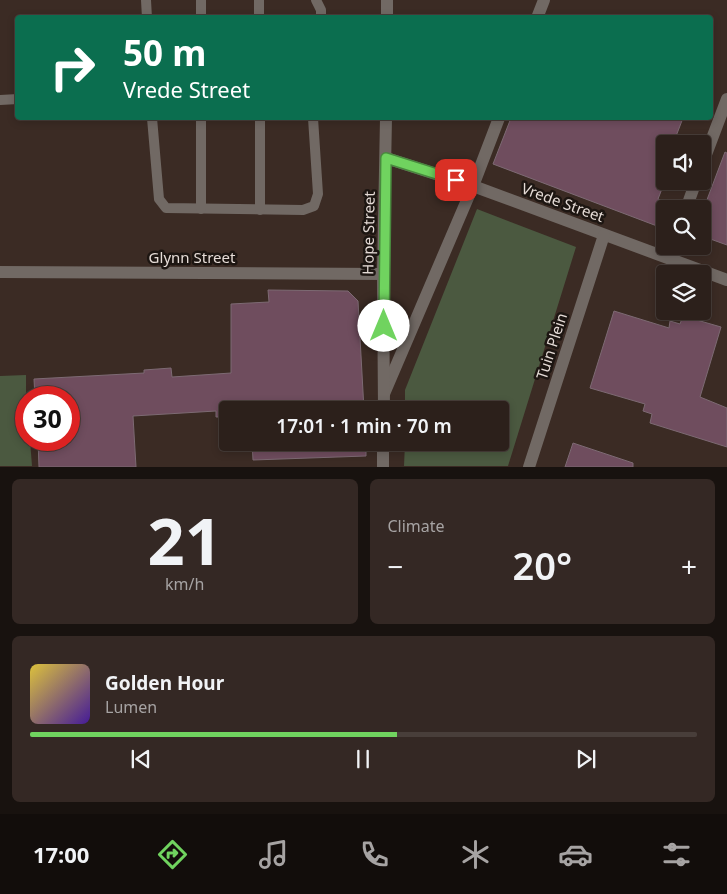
<!DOCTYPE html>
<meta charset="utf-8">
<style>
:root{--surface:#2c201b;--page:#342824;--text:#f1f3f6;--muted:#a6a3a3;--line:#483e3a;--accent:#70d35f}
body{margin:0;font-family:"Noto Sans",sans-serif;background:var(--page);color:var(--text);height:100vh;display:flex;flex-direction:column;font-size:19px;white-space:nowrap}
*{box-sizing:border-box;margin:0}
p{font-size:16px;color:var(--muted)}
.icon{flex:none;width:28px;height:28px;fill:none;stroke:currentColor;stroke-width:2;stroke-linecap:round;stroke-linejoin:round}
.map{position:relative;height:467px;overflow:hidden}
.drawer{display:flex;flex-direction:column;gap:12px;padding:12px;background:#18120f;flex:1}
.drawer>*{flex:none}
.guide{position:absolute;left:15px;top:15px;width:698px;height:105px;border-radius:5px;box-shadow:0 2px 8px #0003,0 0 0 1px var(--line);background:#0b6e4f;color:#fff;overflow:hidden}
.fabs{position:absolute;left:656px;top:135px;display:grid;gap:10px}
.fabs a{display:grid;place-items:center;width:55px;height:55px;border-radius:5px;background:var(--surface);box-shadow:0 2px 8px #0003,0 0 0 1px var(--line);font-size:25px}
.speed{position:absolute;left:15px;top:386px;display:flex;gap:10px;font-size:25px;font-weight:700;text-align:center}
.speed>*{display:grid;place-content:center;width:65px;height:65px;border-radius:50%;background:var(--surface);box-shadow:0 2px 8px #0003,0 0 0 1px var(--line);line-height:1}
.speed .limit{border:8px solid #d22;background:#fff;color:#111}
.pin{position:absolute;display:grid;place-items:center;width:42px;height:42px;color:#fff;margin:-21px;border-radius:10px;box-shadow:0 2px 8px #0006}
.me{position:absolute;width:55px;margin:-28px;rotate:0deg;stroke-linejoin:round;filter:drop-shadow(0 0 4px #0008)}
.turn{display:flex;align-items:center;gap:18px;height:105px;padding:0 25px;font-size:22px}
.turn .icon{width:65px;height:65px;stroke-width:2.5}
.turn b{display:block;font-size:35px;line-height:42px}
.big{font-size:38px;font-weight:600;line-height:1.1}
.drawer .widget{flex:1;display:flex;flex-direction:column;justify-content:center;gap:8px;min-width:0;padding:0 18px;border-radius:8px;background:var(--page)}
.drawer .dial{align-items:center;gap:0}
.dial b{font-size:65px;line-height:1}
.song{display:flex;align-items:center;gap:15px}
.cover{width:60px;height:60px;border-radius:8px;background:linear-gradient(135deg,hsl(50 70% 55%),hsl(260 70% 35%))}
.played{height:5px;border-radius:2px;background:linear-gradient(90deg,var(--accent) 55%,var(--line) 55%)}
.keys{display:flex;justify-content:space-around;direction:ltr}
.heat{display:flex;justify-content:space-between;align-items:center;font-size:28px;direction:ltr}
.drawer .tiles{flex:1;display:grid;gap:12px;grid-template-columns:1fr 1fr}
.widget:last-child{grid-column:span 2}
.trip{position:absolute;left:219px;top:401px;width:290px;height:50px;border-radius:5px;background:var(--surface);box-shadow:0 2px 8px #0003,0 0 0 1px var(--line);font-weight:600;line-height:50px;text-align:center}
.tab-bar{display:flex;height:80px;justify-content:space-around;align-items:center;background:#120d0b;color:var(--muted)}
.tab-bar .icon{width:35px;height:35px}
.tab-bar .current{color:var(--accent)}
.tab-bar b{font-size:22px;color:var(--text)}
.map>svg:first-child{display:block}
.green{fill:#4b5940}
.building{fill:#6f4d5e;stroke:#7d6a73}
.lines{fill:none;stroke-linecap:round;stroke-linejoin:round}
.service{stroke:#716964;stroke-width:10}
.minor{stroke:#716964;stroke-width:12}
.route-casing{stroke:#49893e;stroke-width:12}
.route{stroke:#70d35f;stroke-width:9}
.labels{text-anchor:middle;dominant-baseline:central;stroke-width:5;stroke-linejoin:round;paint-order:stroke}
.street-label{font-size:15px;fill:#e6dcd7;stroke:#1d1612}
</style>
<div class="map">
<svg width="727" height="467" viewBox="0 0 727 467">
<rect width="100%" height="100%" fill="#3b2b24"/>
<!-- green -->
<g class="green">
<polygon points="477,209 576,247 508,466 404,466 405,443 500,442 500,410 405,410 405,390"/>
<polygon points="26,375 26,440 30,440 32,466 0,466 0,376"/>
</g>
<!-- building -->
<g class="building">
<polygon points="511,118 683,118 673,144 665,144 665,181 658,199 666,202 657,226 493,164"/>
<polygon points="725,152 727,153 727,245 702,236 702,213"/>
<polygon points="268,290 348,291 358,301 364,410 228,410 228,417 216,417 216,411 133,416 136,467 39,467 38,440 69,440 69,398 35,398 34,379 144,373 144,370 171,368 172,377 231,373 231,304 269,302"/>
<polygon points="614,311 669,328 670,321 680,324 683,316 721,327 700,397 727,408 727,447 650,423 652,414 643,411 645,404 590,388"/>
<polygon points="252,442 366,442 366,456 253,460"/>
<polygon points="573,443 633,463 633,467 565,467"/>
</g>
<g class="lines">
<!-- service -->
<g class="service">
<polyline points="146,0 147,18"/>
<polyline points="201,0 201,18"/>
<polyline points="259,0 259,18"/>
<polyline points="316,0 321,10 321,18"/>
<polyline points="0,100 18,99"/>
<polyline points="152,118 159,199 166,208 303,210 314,206 318,194 313,118"/>
<polyline points="201,118 201,209"/>
<polyline points="260,118 260,210"/>
</g>
<!-- minor -->
<g class="minor">
<polyline points="387,18 387,0"/>
<polyline points="537,18 544,0"/>
<polyline points="386,158 473,186 727,280"/>
<polyline points="702,165 727,99"/>
<polyline points="686,209 696,181"/>
<polyline points="0,272 383,274"/>
<polyline points="384,394 473,186 499,118"/>
<polyline points="384,410 383,274 386,118"/>
<polyline points="383,467 383,442"/>
<polyline points="529,467 604,235"/>
</g>
</g>
<g class="lines">
<defs>
<polyline id="route" points="384,326 386,158 456,180"/>
</defs>
<!-- route casing -->
<use href="#route" class="route-casing"/>
<!-- route -->
<use href="#route" class="route"/>
</g>
<g class="labels">
<!-- street labels -->
<g class="street-label">
<text transform="translate(563 202) rotate(20)">Vrede Street</text>
<text transform="translate(368 233) rotate(-89)">Hope Street</text>
<text x="192" y="257">Glynn Street</text>
<text transform="translate(551 346) rotate(-72)">Tuin Plein</text>
</g>
</g>
</svg>
<div class="fabs">
<a><svg class="icon" aria-label="sound" viewBox="0 0 24 24"><path d="M4 9h4l5-4v14l-5-4H4zM17 9q2 3 0 6"/></svg></a>
<a><svg class="icon" aria-label="search" viewBox="0 0 24 24"><circle cx="10" cy="10" r="6"/><path d="M15 15l6 6"/></svg></a>
<a><svg class="icon" aria-label="layers" viewBox="0 0 24 24"><path d="M12 4l9 5-9 5-9-5zM3 14l9 5 9-5"/></svg></a>
</div>
<div class="speed"><div class="limit">30</div></div>
<div class="pin" style="left:456px;top:180px;background:#d93025"><svg class="icon" aria-label="arrive" viewBox="0 0 24 24"><path d="M6 21V4h12l-3 4 3 4H6"/></svg></div>
<svg class="me" style="left:384px;top:326px" viewBox="-20 -20 40 40"><circle r="19" fill="#fff"/><path d="M0-13L10 11 0 6-10 11z" fill="#70d35f"/></svg>
<div class="trip">17:01 · 1 min · 70 m</div>
<div class="guide">
<div class="turn"><svg class="icon" aria-label="right" viewBox="0 0 24 24"><path d="M7 20v-9h11M14 6l5 5-5 5"/></svg><div><b>50 m</b>Vrede Street</div></div>
</div>
</div>
<section class="drawer">
<div class="tiles">
<div class="widget dial"><b>21</b><p>km/h</p></div>
<div class="widget"><p>Climate</p>
<div class="heat"><a>−</a><b class="big">20°</b><a>+</a></div>
</div>
<div class="widget">
<div class="song"><i class="cover"></i><div><b>Golden Hour</b><p>Lumen</p></div></div>
<div class="played"></div>
<div class="keys"><svg class="icon" aria-label="previous" viewBox="0 0 24 24"><path d="M18 5L8 12l10 7zM5 5v14"/></svg><svg class="icon" aria-label="pause" viewBox="0 0 24 24"><path d="M8 5v14M16 5v14"/></svg><svg class="icon" aria-label="next" viewBox="0 0 24 24"><path d="M6 5l10 7-10 7zM19 5v14"/></svg></div>
</div>
</div>
</section>
<nav class="tab-bar">
<b>17:00</b>
<svg class="icon current" aria-label="directions" viewBox="0 0 24 24"><path d="M12 3l9 9-9 9-9-9zM9 14v-3h6M13 9l2 2-2 2"/></svg>
<svg class="icon" aria-label="music" viewBox="0 0 24 24"><path d="M9 18V5l10-2v13"/><circle cx="6" cy="18" r="3"/><circle cx="16" cy="16" r="3"/></svg>
<svg class="icon" aria-label="phone" viewBox="0 0 24 24"><path d="M5 4h4l2 5-3 2q2 4 5 5l2-3 5 2v4C11 20 4 13 5 4z"/></svg>
<svg class="icon" aria-label="climate" viewBox="0 0 24 24"><path d="M12 3v18M4 7l16 10M4 17L20 7"/></svg>
<svg class="icon" aria-label="car" viewBox="0 0 24 24"><path d="M5 17H2v-5l4-1 3-4h7l3 4 3 1v5h-3M9 17h6M6 11h13"/><circle cx="7" cy="17" r="2"/><circle cx="17" cy="17" r="2"/></svg>
<svg class="icon" aria-label="filters" viewBox="0 0 24 24"><path d="M4 7h16M4 17h16"/><circle cx="9" cy="7" r="2"/><circle cx="15" cy="17" r="2"/></svg>
</nav>
